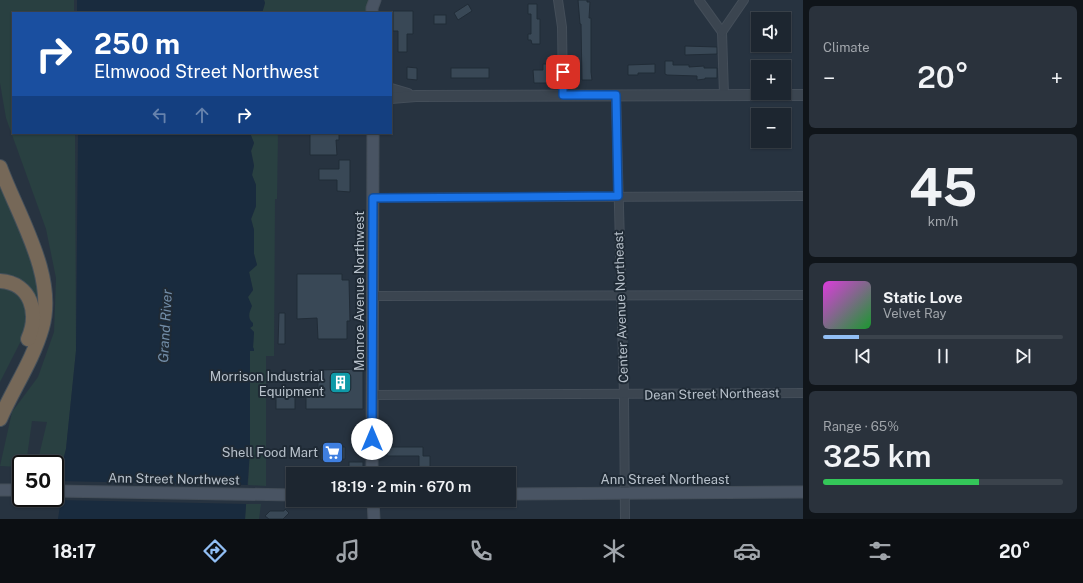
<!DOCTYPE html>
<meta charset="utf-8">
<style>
:root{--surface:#1d2630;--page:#2a323c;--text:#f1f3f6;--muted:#a0a5ab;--line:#3b434c;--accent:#92bff5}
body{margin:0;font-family:"Public Sans",sans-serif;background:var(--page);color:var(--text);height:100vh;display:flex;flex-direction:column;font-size:15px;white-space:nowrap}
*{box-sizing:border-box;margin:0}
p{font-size:13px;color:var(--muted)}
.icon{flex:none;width:22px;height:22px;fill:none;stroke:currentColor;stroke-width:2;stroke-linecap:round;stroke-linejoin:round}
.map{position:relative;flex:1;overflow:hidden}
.sheet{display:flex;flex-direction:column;gap:6px;padding:6px;background:#10151a;width:280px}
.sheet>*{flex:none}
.hud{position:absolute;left:12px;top:12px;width:380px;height:122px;border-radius:0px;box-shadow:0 1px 3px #0004,0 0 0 1px var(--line);background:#1a4fa0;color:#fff;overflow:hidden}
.buttons{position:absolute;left:751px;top:12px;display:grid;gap:8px}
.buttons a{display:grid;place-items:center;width:40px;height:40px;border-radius:0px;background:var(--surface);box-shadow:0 1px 3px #0004,0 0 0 1px var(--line);font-size:20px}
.speed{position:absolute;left:12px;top:455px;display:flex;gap:8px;font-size:20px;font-weight:700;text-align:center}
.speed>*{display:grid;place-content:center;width:52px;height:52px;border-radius:50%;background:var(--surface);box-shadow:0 1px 3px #0004,0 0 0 1px var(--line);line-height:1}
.speed .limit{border:2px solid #111;border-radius:6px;background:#fff;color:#111}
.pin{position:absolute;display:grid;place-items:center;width:34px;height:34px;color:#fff;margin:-17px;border-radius:8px;box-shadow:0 2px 6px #0006}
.me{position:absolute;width:44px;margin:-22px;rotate:0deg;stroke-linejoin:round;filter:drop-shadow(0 0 3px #0008)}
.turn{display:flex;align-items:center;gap:14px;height:84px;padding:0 16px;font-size:18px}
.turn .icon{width:52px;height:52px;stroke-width:2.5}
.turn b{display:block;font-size:28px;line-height:34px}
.lanes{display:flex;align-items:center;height:38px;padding:0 16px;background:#0003;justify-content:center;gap:20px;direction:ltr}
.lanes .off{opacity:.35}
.big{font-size:30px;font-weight:600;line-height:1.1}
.sheet .card{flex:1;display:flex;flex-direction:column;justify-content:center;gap:6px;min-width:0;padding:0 14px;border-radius:6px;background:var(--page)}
.sheet .dial{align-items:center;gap:0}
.dial b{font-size:52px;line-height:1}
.song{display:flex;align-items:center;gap:12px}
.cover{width:48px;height:48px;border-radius:6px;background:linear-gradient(135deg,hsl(300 70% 55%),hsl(130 70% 35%))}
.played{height:4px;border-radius:2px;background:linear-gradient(90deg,var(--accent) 15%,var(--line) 15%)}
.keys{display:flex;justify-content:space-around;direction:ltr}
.heat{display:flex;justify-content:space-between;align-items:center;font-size:22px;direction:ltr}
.charge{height:6px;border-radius:3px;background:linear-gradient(90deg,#34c759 65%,var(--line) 0)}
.trip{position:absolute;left:286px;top:467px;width:230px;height:40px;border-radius:0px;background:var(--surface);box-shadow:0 1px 3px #0004,0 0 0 1px var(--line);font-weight:600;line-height:40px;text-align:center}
.menu{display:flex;height:64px;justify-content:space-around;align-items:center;background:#0c0f13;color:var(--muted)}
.menu .icon{width:28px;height:28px}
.menu .selected{color:var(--accent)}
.menu b{font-size:18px;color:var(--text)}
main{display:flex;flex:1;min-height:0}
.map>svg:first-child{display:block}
.green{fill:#294041}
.water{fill:#192b3e}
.pier{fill:#273340}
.building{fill:#394856;stroke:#212c37}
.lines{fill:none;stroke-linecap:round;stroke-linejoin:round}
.minor-casing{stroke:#444e59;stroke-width:10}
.tertiary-casing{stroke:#444e59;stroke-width:12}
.secondary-casing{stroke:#444e59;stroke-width:13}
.motorway-casing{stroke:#45505a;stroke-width:16}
.minor{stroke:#3b4550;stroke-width:8}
.tertiary{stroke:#3b4550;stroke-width:10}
.secondary{stroke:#495463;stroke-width:11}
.motorway{stroke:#766858;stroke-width:14}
.route-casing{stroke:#114b97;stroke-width:10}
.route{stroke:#1a73e8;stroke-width:7}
.labels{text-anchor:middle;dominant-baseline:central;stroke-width:4;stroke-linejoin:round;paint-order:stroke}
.street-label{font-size:13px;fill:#b7c0ca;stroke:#1f2a35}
.poi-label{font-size:13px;fill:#b7c0ca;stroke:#1f2a35;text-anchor:end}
.water-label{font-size:14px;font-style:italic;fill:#728da8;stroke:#1f2a35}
</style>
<main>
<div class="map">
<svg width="803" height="519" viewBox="0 0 803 519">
<rect width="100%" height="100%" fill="#273340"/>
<!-- green -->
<g class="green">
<polygon points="0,0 74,0 74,13 13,13 13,133 75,133 76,351 66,449 62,465 37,464 47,422 32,421 26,464 21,464 21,467 0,466 12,412 38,377 54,332 56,278 46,229 6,118 0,83"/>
<polygon points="264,0 369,0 369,13 262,13 265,3"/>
<polygon points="250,133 278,133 277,199 275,199 274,356 266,356 266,486 248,485 250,450 250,351 253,347 254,332 250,328 248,297 253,290 249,272 257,265 254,254 254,230 251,219 256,206 256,185 252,175 254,165 251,151 254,143"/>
<polygon points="0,178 36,268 39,313 0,278"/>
<polygon points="0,287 7,288 18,295 26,306 27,329 0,382"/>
<polygon points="246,504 261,504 259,519 245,519"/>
</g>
<!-- water -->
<g class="water">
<polygon points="77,0 264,0 265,3 262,13 77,13"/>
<path d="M78 133H250L254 143 251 151 254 166 252 175 256 185V206L251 219 254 230V254L257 265 249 272 253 290 248 297 252 306C249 313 247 318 253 323V326L250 328 254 332 253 347 254 349V351H250V450L245 519H58L60 506 58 479 66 449 76 351Z"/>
</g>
<!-- pier -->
<polygon class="pier" points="57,481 250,485 248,504 58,500"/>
<!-- building -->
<g class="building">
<polygon points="578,0 587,0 587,2 590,2 589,18 591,18 591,72 592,80 582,80 581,24 580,24"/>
<polygon points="468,4 472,11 458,20 454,13"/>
<polygon points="528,4 537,4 537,19 540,19 540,44 532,44 531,40 528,40 528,34 531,34 531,14 528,14"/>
<polygon points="393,11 413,11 413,34 407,34 407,52 398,52 398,31 393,31"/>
<rect x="434" y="15" width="12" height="9"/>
<polygon points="685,46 717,47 717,54 685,55"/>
<polygon points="665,61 673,61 673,65 689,65 689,67 704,66 704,68 717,68 717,78 705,78 705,79 697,80 697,76 667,75 665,74"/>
<polygon points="543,64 550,64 550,69 552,69 552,83 534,83 533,70 543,70"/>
<polygon points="655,64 655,73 638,73 638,75 628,75 628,65"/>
<polygon points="407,67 417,68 417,80 407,79"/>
<rect x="451" y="68" width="38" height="10"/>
<polygon points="310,133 339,133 339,140 336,140 337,155 310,155"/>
<polygon points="339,160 350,160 350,192 337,191 337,180 319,180 319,169 339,169"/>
<polygon points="297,274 342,274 342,280 349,280 350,321 347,321 347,339 318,339 317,318 297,319"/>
<polygon points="279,313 285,313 285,344 278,344"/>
<polygon points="363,369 363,409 306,409 306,396 318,397 318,370"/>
<rect x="276" y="396" width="19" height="13"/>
<polygon points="321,447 345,447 345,459 321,460"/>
<polygon points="387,447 423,447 423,456 430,456 430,474 419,474 419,456 387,456"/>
<rect x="349" y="462" width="14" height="7"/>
<polygon points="285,509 289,513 283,519 269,519 265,516 270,511 284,511"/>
</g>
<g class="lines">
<defs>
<g id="minor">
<polyline points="558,0 562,27 563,95"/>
<polyline points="699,0 722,32"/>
<polyline points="722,32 724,95"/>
<polyline points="722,32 744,0"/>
<polyline points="616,95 624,395 625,519"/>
<polyline points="373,198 803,196"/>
<polyline points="373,296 803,295"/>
<polyline points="373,395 803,393"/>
</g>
<g id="tertiary">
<polyline points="391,89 408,94"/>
<polyline points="391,98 416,96 803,95"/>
</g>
<g id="secondary">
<polyline points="372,13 372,8 375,0"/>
<polyline points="372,474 373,133"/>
<polyline points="0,490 21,490"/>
<polyline points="55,491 293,495"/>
<polyline points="509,494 803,492"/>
<polyline points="373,500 374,519"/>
</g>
<g id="motorway">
<path d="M0 167C18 216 57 276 42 328 33 360 13 389 0 419"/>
<path d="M0 281C32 283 39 314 28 339"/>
</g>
</defs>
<!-- minor casing -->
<use href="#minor" class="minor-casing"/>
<!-- tertiary casing -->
<use href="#tertiary" class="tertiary-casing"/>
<!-- secondary casing -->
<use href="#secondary" class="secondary-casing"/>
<!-- motorway casing -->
<use href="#motorway" class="motorway-casing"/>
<!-- minor -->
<use href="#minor" class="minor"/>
<!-- tertiary -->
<use href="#tertiary" class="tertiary"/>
<!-- secondary -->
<use href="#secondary" class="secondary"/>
<!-- motorway -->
<use href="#motorway" class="motorway"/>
</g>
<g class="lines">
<defs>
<polyline id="route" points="372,439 373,198 618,196 616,95 563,95 563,72"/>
</defs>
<!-- route casing -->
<use href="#route" class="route-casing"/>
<!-- route -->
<use href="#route" class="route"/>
</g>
<!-- icons -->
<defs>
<symbol id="building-square" viewBox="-11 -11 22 22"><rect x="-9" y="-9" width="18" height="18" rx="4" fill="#0f9aa8" stroke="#1f2a35"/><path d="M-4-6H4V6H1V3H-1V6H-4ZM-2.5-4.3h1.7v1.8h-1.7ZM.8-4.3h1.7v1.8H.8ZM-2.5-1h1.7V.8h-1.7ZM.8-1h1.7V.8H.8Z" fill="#fff"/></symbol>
<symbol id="supermarket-square" viewBox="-11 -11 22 22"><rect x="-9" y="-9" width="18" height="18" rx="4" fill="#3f7fe0" stroke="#1f2a35"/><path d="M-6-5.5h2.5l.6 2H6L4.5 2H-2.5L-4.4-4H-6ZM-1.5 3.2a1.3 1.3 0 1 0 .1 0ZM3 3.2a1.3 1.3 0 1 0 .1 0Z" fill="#fff"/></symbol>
</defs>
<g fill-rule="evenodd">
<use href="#building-square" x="328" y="370" width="25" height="25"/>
<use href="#supermarket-square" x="320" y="440" width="25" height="25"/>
</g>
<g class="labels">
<!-- street labels -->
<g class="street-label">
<text transform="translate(359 291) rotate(-90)">Monroe Avenue Northwest</text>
<text transform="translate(621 307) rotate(-92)">Center Avenue Northeast</text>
<text transform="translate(712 394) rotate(-1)">Dean Street Northeast</text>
<text transform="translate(174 479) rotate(1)">Ann Street Northwest</text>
<text x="665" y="479">Ann Street Northeast</text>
</g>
<!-- poi labels -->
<g class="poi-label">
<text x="324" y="376">Morrison Industrial<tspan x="324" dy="15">Equipment</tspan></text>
<text x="318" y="452">Shell Food Mart</text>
</g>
<!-- water labels -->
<g class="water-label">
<text transform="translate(165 326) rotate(-87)">Grand River</text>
</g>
</g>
</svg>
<div class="buttons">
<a><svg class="icon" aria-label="sound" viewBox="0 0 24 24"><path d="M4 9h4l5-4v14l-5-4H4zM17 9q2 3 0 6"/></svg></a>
<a>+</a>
<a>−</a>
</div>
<div class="speed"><div class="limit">50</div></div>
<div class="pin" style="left:563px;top:72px;background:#d93025"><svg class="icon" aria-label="arrive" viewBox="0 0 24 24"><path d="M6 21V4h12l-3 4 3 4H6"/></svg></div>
<svg class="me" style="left:372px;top:439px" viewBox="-20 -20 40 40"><circle r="19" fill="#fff"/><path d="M0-13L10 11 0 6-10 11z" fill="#1a73e8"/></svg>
<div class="trip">18:19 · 2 min · 670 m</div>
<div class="hud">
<div class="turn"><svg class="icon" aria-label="right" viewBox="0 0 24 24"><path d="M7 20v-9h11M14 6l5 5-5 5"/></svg><div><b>250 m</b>Elmwood Street Northwest</div></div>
<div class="lanes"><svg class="icon off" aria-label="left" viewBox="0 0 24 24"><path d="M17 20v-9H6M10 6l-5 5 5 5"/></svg><svg class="icon off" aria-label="ahead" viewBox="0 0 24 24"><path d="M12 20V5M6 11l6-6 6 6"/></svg><svg class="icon" aria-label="right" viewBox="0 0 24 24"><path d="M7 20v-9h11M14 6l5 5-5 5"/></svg></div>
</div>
</div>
<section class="sheet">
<div class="card"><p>Climate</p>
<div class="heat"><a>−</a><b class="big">20°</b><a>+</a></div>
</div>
<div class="card dial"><b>45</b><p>km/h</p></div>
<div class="card">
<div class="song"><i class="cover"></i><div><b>Static Love</b><p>Velvet Ray</p></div></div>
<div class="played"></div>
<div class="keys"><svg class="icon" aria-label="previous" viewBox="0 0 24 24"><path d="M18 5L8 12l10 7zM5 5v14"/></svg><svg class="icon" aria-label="pause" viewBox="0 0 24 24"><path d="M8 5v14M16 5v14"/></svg><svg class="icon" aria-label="next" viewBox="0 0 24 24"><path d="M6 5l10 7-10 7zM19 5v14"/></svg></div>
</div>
<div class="card"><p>Range · 65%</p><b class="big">325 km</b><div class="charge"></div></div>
</section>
</main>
<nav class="menu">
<b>18:17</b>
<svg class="icon selected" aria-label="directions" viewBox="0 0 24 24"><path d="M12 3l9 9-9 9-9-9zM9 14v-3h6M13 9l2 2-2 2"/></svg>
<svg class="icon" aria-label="music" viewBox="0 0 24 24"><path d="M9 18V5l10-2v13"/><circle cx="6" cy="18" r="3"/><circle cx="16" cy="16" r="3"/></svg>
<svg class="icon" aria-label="phone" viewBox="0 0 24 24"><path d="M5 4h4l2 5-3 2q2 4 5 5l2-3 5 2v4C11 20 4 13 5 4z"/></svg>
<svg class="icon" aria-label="climate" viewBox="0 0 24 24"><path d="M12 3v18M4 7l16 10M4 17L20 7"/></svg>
<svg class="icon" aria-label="car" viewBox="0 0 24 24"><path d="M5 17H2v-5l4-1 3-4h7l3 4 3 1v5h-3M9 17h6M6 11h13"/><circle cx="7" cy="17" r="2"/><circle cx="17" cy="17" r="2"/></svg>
<svg class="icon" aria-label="filters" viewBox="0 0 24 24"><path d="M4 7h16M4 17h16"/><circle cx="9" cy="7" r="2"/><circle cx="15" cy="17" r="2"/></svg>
<b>20°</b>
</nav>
